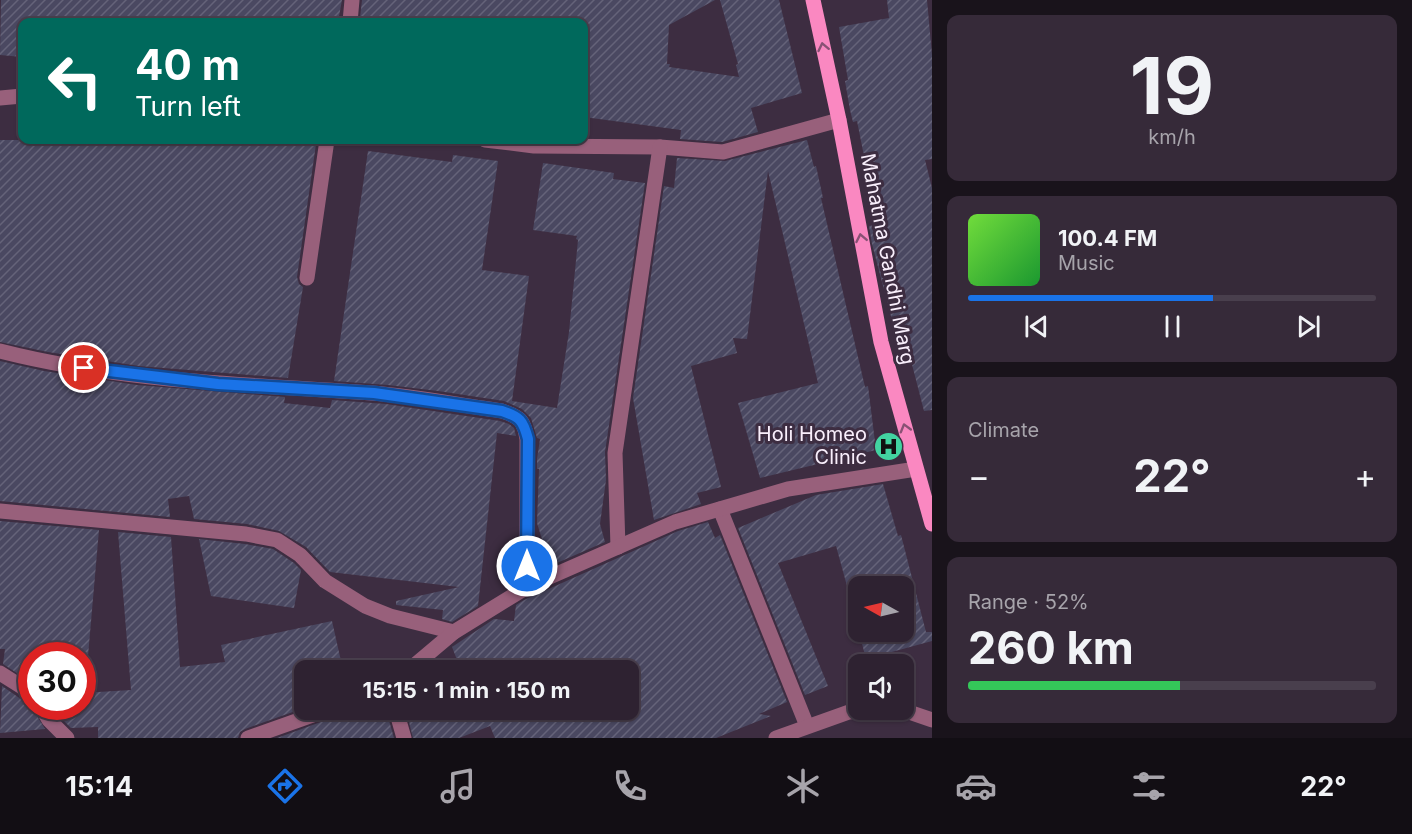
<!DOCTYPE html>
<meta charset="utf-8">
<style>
:root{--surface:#2e2231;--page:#362a39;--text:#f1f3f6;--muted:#a7a4ab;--line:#493f4d;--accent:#1a73e8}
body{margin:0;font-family:Inter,sans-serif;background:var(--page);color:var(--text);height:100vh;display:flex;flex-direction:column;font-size:22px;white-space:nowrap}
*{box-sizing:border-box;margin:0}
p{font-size:20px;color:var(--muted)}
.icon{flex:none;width:33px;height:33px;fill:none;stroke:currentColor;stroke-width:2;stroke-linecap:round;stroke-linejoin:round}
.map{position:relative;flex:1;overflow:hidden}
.sheet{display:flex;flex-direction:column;gap:15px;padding:15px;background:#19131b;width:480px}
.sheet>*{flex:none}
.hud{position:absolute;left:18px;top:18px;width:570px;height:126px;border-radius:12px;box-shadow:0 2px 4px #0004,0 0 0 2px var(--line);background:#00695c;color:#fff;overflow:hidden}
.needle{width:39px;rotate:278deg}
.tools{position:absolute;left:848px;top:576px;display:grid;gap:12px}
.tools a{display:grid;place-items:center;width:66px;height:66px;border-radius:12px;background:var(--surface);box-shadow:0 2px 4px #0004,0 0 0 2px var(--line);font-size:30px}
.speed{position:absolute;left:18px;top:642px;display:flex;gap:12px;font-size:30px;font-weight:700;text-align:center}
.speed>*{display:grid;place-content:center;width:78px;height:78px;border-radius:50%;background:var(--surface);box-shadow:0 2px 4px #0004,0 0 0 2px var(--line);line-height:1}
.speed .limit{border:9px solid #d22;background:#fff;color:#111}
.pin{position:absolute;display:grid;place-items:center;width:51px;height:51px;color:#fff;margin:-26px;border:3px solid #fff;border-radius:50%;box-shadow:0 2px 6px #0007}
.me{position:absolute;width:66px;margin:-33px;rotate:0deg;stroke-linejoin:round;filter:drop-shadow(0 0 4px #0008)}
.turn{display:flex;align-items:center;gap:21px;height:126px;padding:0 18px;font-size:27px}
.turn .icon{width:78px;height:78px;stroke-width:2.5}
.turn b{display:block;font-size:42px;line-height:51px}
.big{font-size:45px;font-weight:700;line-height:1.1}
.sheet .card{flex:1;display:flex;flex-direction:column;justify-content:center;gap:9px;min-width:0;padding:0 21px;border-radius:12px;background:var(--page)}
.sheet .dial{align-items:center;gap:0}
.dial b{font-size:78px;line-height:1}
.song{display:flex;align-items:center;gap:18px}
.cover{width:72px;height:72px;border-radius:9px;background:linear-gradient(135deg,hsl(100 70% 55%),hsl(130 70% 35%))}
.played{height:6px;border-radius:3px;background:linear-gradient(90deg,var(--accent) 60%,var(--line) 60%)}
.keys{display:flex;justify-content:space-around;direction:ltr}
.heat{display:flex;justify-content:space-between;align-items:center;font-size:33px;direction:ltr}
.charge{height:9px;border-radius:4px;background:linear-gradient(90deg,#34c759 52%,var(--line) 0)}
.trip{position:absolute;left:294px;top:660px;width:345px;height:60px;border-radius:12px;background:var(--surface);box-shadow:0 2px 4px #0004,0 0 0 2px var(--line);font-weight:700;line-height:60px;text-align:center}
.menu{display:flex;height:96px;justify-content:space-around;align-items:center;background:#120e14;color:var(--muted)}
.menu .icon{width:42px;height:42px}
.menu .selected{color:var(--accent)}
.menu b{font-size:27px;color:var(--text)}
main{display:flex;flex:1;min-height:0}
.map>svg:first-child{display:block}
.building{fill:url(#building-hatch)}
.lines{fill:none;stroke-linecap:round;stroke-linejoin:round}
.minor{stroke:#98607b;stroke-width:15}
.major{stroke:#fa88c1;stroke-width:15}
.oneway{stroke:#895174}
.route-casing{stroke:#114b97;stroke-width:15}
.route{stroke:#1a73e8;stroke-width:10}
.labels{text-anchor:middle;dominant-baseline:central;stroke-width:6;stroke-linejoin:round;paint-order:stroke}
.street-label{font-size:20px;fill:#f9effc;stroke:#3d2d41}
.poi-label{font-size:20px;fill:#f9effc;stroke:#3d2d41;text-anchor:end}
</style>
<main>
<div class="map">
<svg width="932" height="738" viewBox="0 0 932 738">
<defs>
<pattern id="building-hatch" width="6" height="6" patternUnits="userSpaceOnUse" patternTransform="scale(1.5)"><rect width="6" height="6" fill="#4a4861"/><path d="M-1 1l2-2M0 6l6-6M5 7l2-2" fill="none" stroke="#656379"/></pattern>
</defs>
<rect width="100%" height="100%" fill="#3d2d41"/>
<!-- building -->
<g class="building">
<polygon points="1,0 342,0 338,22 22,22 22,57 0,55"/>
<polygon points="362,0 715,0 669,25 667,64 670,64 669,67 739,77 736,65 738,64 720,0 779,0 802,93 751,108 758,132 722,142 680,139 681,130 584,117 584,22 390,22 360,18"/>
<polygon points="887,0 927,0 932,55 932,159 925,160 932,188 932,410 924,411 900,318 892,320 872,244 869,226 884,223 871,170 867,171 857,121 853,122 850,110 845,81 848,80 839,27 889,18"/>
<polygon points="0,140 286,140 316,144 297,277 299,284 303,287 288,378 139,366 48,352 0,342"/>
<polygon points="807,140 814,167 816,166 823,198 821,198 865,387 868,386 876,450 760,478 738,403 818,383 768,171 747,339 733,338 737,353 691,366 721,487 697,493 701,504 654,520 633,398 664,186 674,188 677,158 725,161"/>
<polygon points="368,151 452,162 453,155 498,161 482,270 529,276 512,401 557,408 569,332 578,240 576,239 577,236 533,230 543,163 614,173 613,179 645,183 605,452 606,480 600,524 605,542 550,566 537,523 539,469 537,469 537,459 540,439 537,438 531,418 522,409 504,401 438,391 388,385 334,381"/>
<polygon points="0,361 44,371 137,385 285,397 284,403 330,408 332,400 386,404 500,421 509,424 514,428 516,436 497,433 478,606 452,622 442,619 443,610 396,605 396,601 459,587 330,572 306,547 279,531 247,524 194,519 189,496 168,499 170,517 0,501"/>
<polygon points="883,484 898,536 901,535 926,632 932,632 932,641 866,659 859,632 903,632 903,586 847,586 836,546 778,563 828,686 805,695 738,528 816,495"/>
<polygon points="0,521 99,530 88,656 32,656 32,683 3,664 5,649 0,649"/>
<polygon points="708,522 715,538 720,535 787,702 759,714 771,716 716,738 495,738 490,726 459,738 413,738 406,710 628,710 628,670 461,670 452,647 494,619 514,621 516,605 524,600 678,531"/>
<polygon points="118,532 171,537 180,667 225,662 221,645 332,621 343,670 304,670 304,708 245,729 240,732 238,738 98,738 98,727 71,728 57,714 53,706 82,706 82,693 131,690"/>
<polygon points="199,539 245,544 273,549 294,563 301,570 294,608 211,596"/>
<polygon points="2,686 31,706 45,729 0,733"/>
<polygon points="369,710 386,710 394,738 277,738 329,719"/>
</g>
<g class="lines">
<!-- minor -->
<g class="minor">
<polyline points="350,22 352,0"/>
<polyline points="0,98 22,96"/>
<polyline points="485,140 534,146 660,147 723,152 839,120"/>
<polyline points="307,278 327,140"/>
<path d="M0 351C121 382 247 384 371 393 414 396 458 405 502 411 520 417 524 420 527 439V587"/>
<polyline points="720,509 807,726"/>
<polyline points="0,511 246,534 277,540 300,555 325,581 365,606 390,616 454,632"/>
<polyline points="618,547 615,453 660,147"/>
<polyline points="409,670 454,632 527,587 675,522 788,489 916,469"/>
<polyline points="0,673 22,687 32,697"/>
<polyline points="41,706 49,720 67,738"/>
<polyline points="396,710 404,738"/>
<polyline points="903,710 932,720"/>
<polyline points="248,738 327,710"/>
<polyline points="776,738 849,712 866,710"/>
</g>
<!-- major -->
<polyline class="major" points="813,0 839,120 881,342 932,524"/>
</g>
<!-- one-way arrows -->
<defs><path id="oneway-chevron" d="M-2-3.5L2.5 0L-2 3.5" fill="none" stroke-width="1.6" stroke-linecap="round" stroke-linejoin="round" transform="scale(1.5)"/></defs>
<g class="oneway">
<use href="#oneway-chevron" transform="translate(823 47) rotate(-102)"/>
<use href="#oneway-chevron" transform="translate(861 238) rotate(-101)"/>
<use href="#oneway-chevron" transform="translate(905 428) rotate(-106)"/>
</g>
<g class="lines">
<defs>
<path id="route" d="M84 368 218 384 374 393 502 411C520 417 523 420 528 439L527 566"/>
</defs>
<!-- route casing -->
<use href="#route" class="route-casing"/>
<!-- route -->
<use href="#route" class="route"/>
</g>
<!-- icons -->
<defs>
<symbol id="hospital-disc" viewBox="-11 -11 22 22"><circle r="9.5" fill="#42d4a1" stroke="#3d2d41"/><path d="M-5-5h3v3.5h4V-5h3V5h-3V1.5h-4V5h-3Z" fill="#111"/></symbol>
</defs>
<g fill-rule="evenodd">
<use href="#hospital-disc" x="872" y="430" width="33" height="33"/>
</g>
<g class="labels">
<!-- street labels -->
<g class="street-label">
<text transform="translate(888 259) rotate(79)">Mahatma Gandhi Marg</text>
</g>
<!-- poi labels -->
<g class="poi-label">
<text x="867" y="434">Holi Homeo<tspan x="867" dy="23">Clinic</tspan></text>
</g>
</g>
</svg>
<div class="tools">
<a><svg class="needle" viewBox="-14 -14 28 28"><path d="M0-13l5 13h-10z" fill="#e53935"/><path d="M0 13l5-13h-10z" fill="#a7a4ab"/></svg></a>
<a><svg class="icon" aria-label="sound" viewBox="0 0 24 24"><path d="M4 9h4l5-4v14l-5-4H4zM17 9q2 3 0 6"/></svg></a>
</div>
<div class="speed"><div class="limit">30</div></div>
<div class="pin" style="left:84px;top:368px;background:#d93025"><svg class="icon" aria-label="arrive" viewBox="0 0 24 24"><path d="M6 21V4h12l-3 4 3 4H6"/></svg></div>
<svg class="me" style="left:527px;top:566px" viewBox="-20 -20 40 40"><circle r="17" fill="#1a73e8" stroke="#fff" stroke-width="3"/><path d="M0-11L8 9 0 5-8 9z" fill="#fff"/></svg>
<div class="trip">15:15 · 1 min · 150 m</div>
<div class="hud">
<div class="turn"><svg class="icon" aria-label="left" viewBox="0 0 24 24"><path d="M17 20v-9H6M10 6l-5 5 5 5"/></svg><div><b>40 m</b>Turn left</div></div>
</div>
</div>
<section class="sheet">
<div class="card dial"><b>19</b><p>km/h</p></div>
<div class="card">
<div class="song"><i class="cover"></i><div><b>100.4 FM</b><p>Music</p></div></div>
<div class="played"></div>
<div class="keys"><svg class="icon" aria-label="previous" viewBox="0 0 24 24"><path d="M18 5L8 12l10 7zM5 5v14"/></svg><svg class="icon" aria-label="pause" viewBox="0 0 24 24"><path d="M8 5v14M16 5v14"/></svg><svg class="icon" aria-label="next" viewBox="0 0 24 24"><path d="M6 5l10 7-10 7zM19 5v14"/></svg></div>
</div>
<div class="card"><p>Climate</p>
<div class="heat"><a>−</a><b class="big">22°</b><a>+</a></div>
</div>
<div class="card"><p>Range · 52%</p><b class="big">260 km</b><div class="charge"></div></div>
</section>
</main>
<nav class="menu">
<b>15:14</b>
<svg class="icon selected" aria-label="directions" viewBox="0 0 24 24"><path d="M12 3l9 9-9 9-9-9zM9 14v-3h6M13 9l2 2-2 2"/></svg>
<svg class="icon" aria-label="music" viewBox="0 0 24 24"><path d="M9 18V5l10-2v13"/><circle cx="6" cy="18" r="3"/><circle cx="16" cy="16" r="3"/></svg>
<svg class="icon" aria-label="phone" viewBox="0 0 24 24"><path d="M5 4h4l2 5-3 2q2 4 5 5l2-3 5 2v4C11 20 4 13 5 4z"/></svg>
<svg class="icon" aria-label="climate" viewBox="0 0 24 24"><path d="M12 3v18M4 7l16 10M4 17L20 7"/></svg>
<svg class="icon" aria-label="car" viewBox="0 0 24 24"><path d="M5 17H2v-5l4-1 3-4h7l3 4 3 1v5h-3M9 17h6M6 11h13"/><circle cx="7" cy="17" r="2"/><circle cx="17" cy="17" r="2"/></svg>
<svg class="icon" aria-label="filters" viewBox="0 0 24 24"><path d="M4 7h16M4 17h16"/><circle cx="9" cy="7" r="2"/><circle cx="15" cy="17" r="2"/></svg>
<b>22°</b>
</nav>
